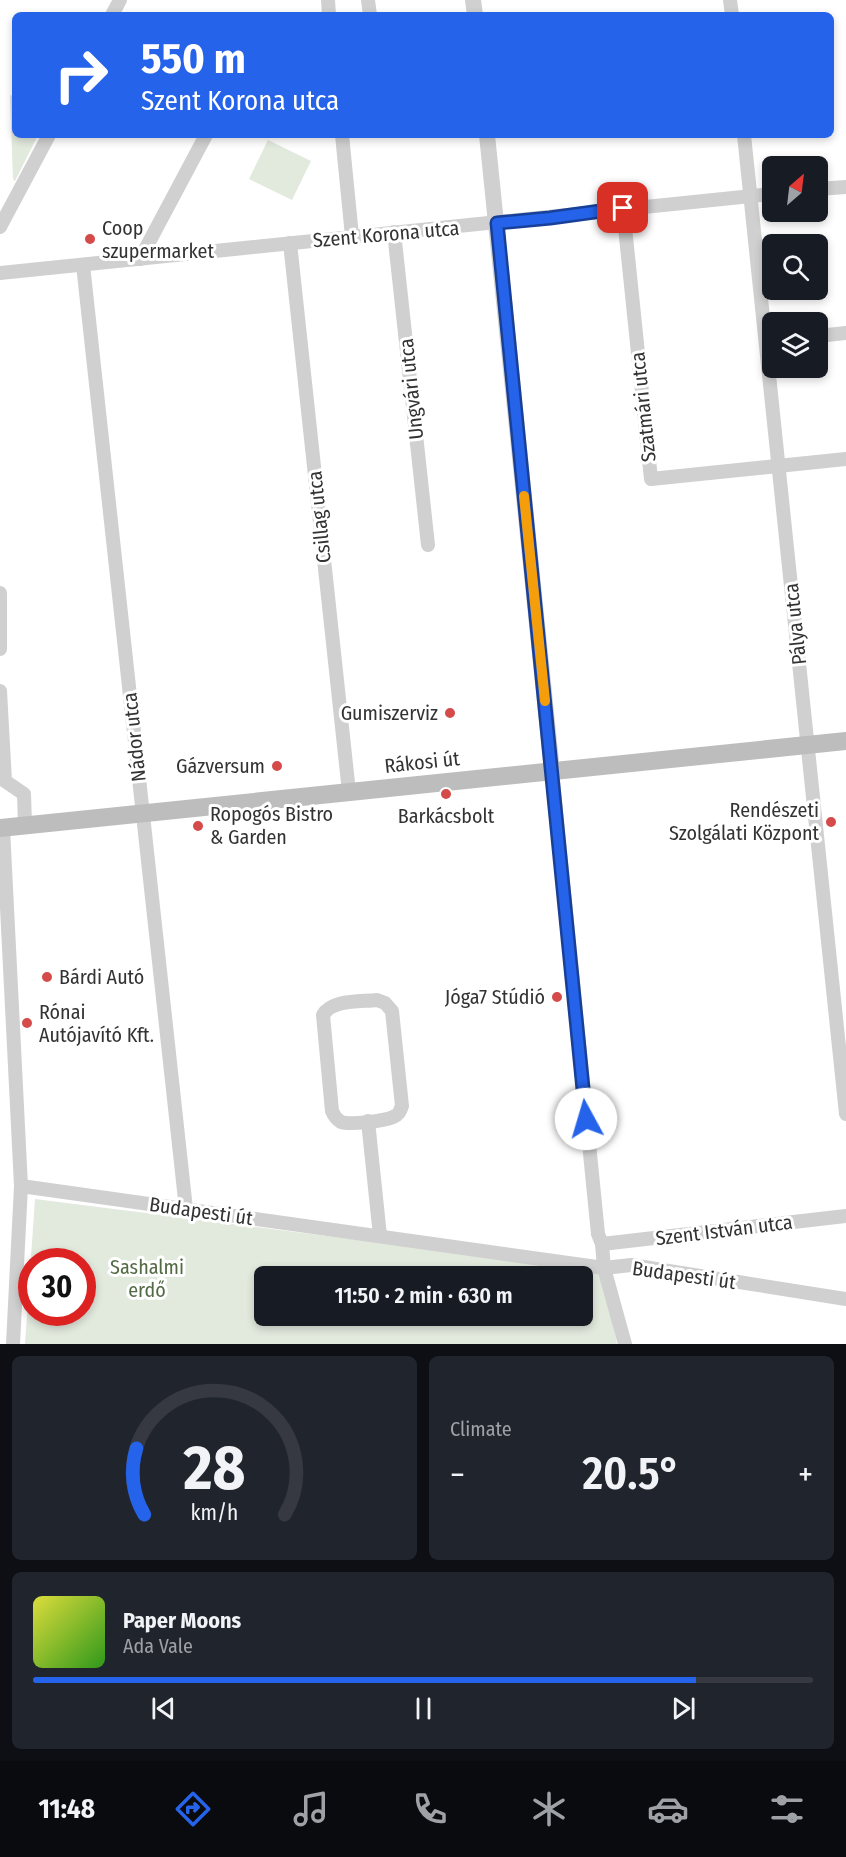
<!DOCTYPE html>
<meta charset="utf-8">
<style>
:root{--surface:#171b24;--page:#20242c;--text:#f1f3f6;--muted:#9ea1a6;--line:#363941;--accent:#2563eb}
body{margin:0;font-family:"Fira Sans Condensed",sans-serif;background:var(--page);color:var(--text);height:100vh;display:flex;flex-direction:column;font-size:22px;white-space:nowrap}
*{box-sizing:border-box;margin:0}
p{font-size:20px;color:var(--muted)}
.icon{flex:none;width:33px;height:33px;fill:none;stroke:currentColor;stroke-width:2;stroke-linecap:round;stroke-linejoin:round}
.map{position:relative;height:1344px;overflow:hidden}
.drawer{display:flex;flex-direction:column;gap:12px;padding:12px;background:#0d0f14;flex:1}
.drawer>*{flex:none}
.hud{position:absolute;left:12px;top:12px;width:822px;height:126px;border-radius:9px;box-shadow:0 3px 9px #0003;background:#2563eb;color:#fff;overflow:hidden}
.needle{width:39px;rotate:28deg}
.controls{position:absolute;left:762px;top:156px;display:grid;gap:12px}
.controls a{display:grid;place-items:center;width:66px;height:66px;border-radius:9px;background:var(--surface);box-shadow:0 3px 9px #0003;font-size:30px}
.speed{position:absolute;left:18px;top:1248px;display:flex;gap:12px;font-size:30px;font-weight:700;text-align:center}
.speed>*{display:grid;place-content:center;width:78px;height:78px;border-radius:50%;background:var(--surface);box-shadow:0 3px 9px #0003;line-height:1}
.speed .limit{border:9px solid #d22;background:#fff;color:#111}
.pin{position:absolute;display:grid;place-items:center;width:51px;height:51px;color:#fff;margin:-26px;border-radius:12px;box-shadow:0 3px 9px #0006}
.me{position:absolute;width:66px;margin:-33px;rotate:354deg;stroke-linejoin:round;filter:drop-shadow(0 0 4px #0008)}
.turn{display:flex;align-items:center;gap:21px;height:126px;padding:0 30px;font-size:27px}
.turn .icon{width:78px;height:78px;stroke-width:2.5}
.turn b{display:block;font-size:42px;line-height:51px}
.big{font-size:45px;font-weight:600;line-height:1.1}
.drawer .tile{flex:1;display:flex;flex-direction:column;justify-content:center;gap:9px;min-width:0;padding:0 21px;border-radius:9px;background:var(--page)}
.drawer .dial{align-items:center;gap:0}
.dial svg{height:156px;overflow:visible;fill:none;stroke:var(--line);stroke-width:7;stroke-linecap:round;text-anchor:middle}
.dial text{fill:var(--text);stroke:none}
.song{display:flex;align-items:center;gap:18px}
.cover{width:72px;height:72px;border-radius:9px;background:linear-gradient(135deg,hsl(60 70% 55%),hsl(110 70% 35%))}
.played{height:6px;border-radius:3px;background:linear-gradient(90deg,var(--accent) 85%,var(--line) 85%)}
.keys{display:flex;justify-content:space-around;direction:ltr}
.heat{display:flex;justify-content:space-between;align-items:center;font-size:33px;direction:ltr}
.drawer .tiles{flex:1;display:grid;gap:12px;grid-template-columns:1fr 1fr}
.tile:last-child{grid-column:span 2}
.trip{position:absolute;left:254px;top:1266px;width:339px;height:60px;border-radius:9px;background:var(--surface);box-shadow:0 3px 9px #0003;font-weight:600;line-height:60px;text-align:center}
.menu{display:flex;height:96px;justify-content:space-around;align-items:center;background:#090b0e;color:var(--muted)}
.menu .icon{width:42px;height:42px}
.menu .current{color:var(--accent)}
.menu b{font-size:27px;color:var(--text)}
.map>svg:first-child{display:block}
.green{fill:#e2e9dd;fill-rule:evenodd}
.lines{fill:none;stroke-linecap:round;stroke-linejoin:round}
.minor{stroke:#d0d0d0;stroke-width:14}
.tertiary{stroke:#d0d0d0;stroke-width:16}
.secondary{stroke:#bdbdbd;stroke-width:18}
.route-casing{stroke:#184099;stroke-width:15}
.route{stroke:#2563eb;stroke-width:10}
.slow{stroke:#f59e0b;stroke-width:10}
.poi-dot{fill:#d44b4a;stroke:#fff;stroke-width:2}
.labels{text-anchor:middle;dominant-baseline:central;stroke-width:6;stroke-linejoin:round;paint-order:stroke}
.poi-label{font-size:20px;fill:#333;stroke:#fff;text-anchor:start}
.street-label{font-size:20px;fill:#333;stroke:#fff}
.park-label{font-size:20px;fill:#536b44;stroke:#fff}
</style>
<div class="map">
<svg width="846" height="1344" viewBox="0 0 846 1344">
<rect width="100%" height="100%" fill="#fff"/>
<!-- green -->
<g class="green">
<polygon points="10,95 15,97 15,135 38,135 15,181 13,179"/>
<polygon points="268,140 311,161 292,200 249,179"/>
<path d="M35 1199 602 1271 617 1344H25ZM32 1262H82V1312H32ZM264 1276H582V1316H264Z"/>
</g>
<g class="lines">
<!-- minor -->
<g class="minor">
<polyline points="328,0 329,15"/>
<polyline points="368,0 370,15"/>
<polyline points="730,0 732,15"/>
<polyline points="112,15 120,0"/>
<polyline points="342,135 352,236"/>
<polyline points="744,135 846,1114"/>
<polyline points="818,189 846,187"/>
<polyline points="623,208 651,479 846,459"/>
<polyline points="0,227 49,135"/>
<polyline points="394,232 428,545"/>
<polyline points="290,243 349,792"/>
<polyline points="140,259 206,135"/>
<polyline points="83,265 186,1209"/>
<polyline points="0,273 772,194"/>
<polyline points="818,336 846,333"/>
<polyline points="0,593 0,649"/>
<polyline points="0,691 5,781 24,794 25,825"/>
<polyline points="552,771 598,1234 602,1244 604,1268 625,1344"/>
<polyline points="3,828 21,1186 13,1344"/>
<path d="M377 1000 385 1003 392 1011 402 1106C400 1111 399 1115 393 1117 385 1121 349 1125 341 1122 336 1119 334 1116 332 1111L323 1015C332 999 361 1002 377 1000Z"/>
<polyline points="368,1121 380,1236"/>
<polyline points="21,1186 604,1268 631,1265 846,1299"/>
<polyline points="602,1244 846,1216"/>
</g>
<!-- tertiary -->
<g class="tertiary">
<polyline points="473,0 475,15"/>
<polyline points="487,135 552,771"/>
</g>
<!-- secondary -->
<polyline class="secondary" points="0,828 846,741"/>
</g>
<g class="lines">
<defs>
<polyline id="route" points="586,1119 497,223 550,218 623,208"/>
</defs>
<!-- route casing -->
<use href="#route" class="route-casing"/>
<!-- route -->
<use href="#route" class="route"/>
<!-- slow -->
<polyline class="slow" points="524,496 545,701"/>
</g>
<!-- markers -->
<g class="poi-dot">
<circle cx="90" cy="239" r="6"/>
<circle cx="450" cy="713" r="6"/>
<circle cx="277" cy="766" r="6"/>
<circle cx="446" cy="794" r="6"/>
<circle cx="831" cy="822" r="6"/>
<circle cx="198" cy="826" r="6"/>
<circle cx="47" cy="977" r="6"/>
<circle cx="557" cy="997" r="6"/>
<circle cx="27" cy="1023" r="6"/>
</g>
<g class="labels">
<!-- poi labels -->
<g class="poi-label">
<text x="102" y="228">Coop<tspan x="102" dy="23">szupermarket</tspan></text>
<text x="438" y="713" text-anchor="end">Gumiszerviz</text>
<text x="265" y="766" text-anchor="end">Gázversum</text>
<text x="819" y="810" text-anchor="end">Rendészeti<tspan x="819" dy="23">Szolgálati Központ</tspan></text>
<text x="210" y="814">Ropogós Bistro<tspan x="210" dy="23">&amp; Garden</tspan></text>
<text x="446" y="816" text-anchor="middle">Barkácsbolt</text>
<text x="59" y="977">Bárdi Autó</text>
<text x="545" y="997" text-anchor="end">Jóga7 Stúdió</text>
<text x="39" y="1012">Rónai<tspan x="39" dy="23">Autójavító Kft.</tspan></text>
</g>
<!-- street labels -->
<g class="street-label">
<text transform="translate(386 234) rotate(-5)">Szent Korona utca</text>
<text transform="translate(411 389) rotate(-96)">Ungvári utca</text>
<text transform="translate(643 407) rotate(-96)">Szatmári utca</text>
<text transform="translate(319 517) rotate(-96)">Csillag utca</text>
<text transform="translate(795 624) rotate(-96)">Pálya utca</text>
<text transform="translate(134 737) rotate(-96)">Nádor utca</text>
<text transform="translate(422 762) rotate(-6)">Rákosi út</text>
<text transform="translate(201 1211) rotate(8)">Budapesti út</text>
<text transform="translate(724 1230) rotate(-7)">Szent István utca</text>
<text transform="translate(684 1275) rotate(8)">Budapesti út</text>
</g>
<!-- park labels -->
<g class="park-label">
<text x="147" y="1267">Sashalmi<tspan x="147" dy="23">erdő</tspan></text>
</g>
</g>
</svg>
<div class="controls">
<a><svg class="needle" viewBox="-14 -14 28 28"><path d="M0-13l5 13h-10z" fill="#e53935"/><path d="M0 13l5-13h-10z" fill="#9ea1a6"/></svg></a>
<a><svg class="icon" aria-label="search" viewBox="0 0 24 24"><circle cx="10" cy="10" r="6"/><path d="M15 15l6 6"/></svg></a>
<a><svg class="icon" aria-label="layers" viewBox="0 0 24 24"><path d="M12 4l9 5-9 5-9-5zM3 14l9 5 9-5"/></svg></a>
</div>
<div class="speed"><div class="limit">30</div></div>
<div class="pin" style="left:623px;top:208px;background:#d93025"><svg class="icon" aria-label="arrive" viewBox="0 0 24 24"><path d="M6 21V4h12l-3 4 3 4H6"/></svg></div>
<svg class="me" style="left:586px;top:1119px" viewBox="-20 -20 40 40"><circle r="19" fill="#fff"/><path d="M0-13L10 11 0 6-10 11z" fill="#2563eb"/></svg>
<div class="trip">11:50 · 2 min · 630 m</div>
<div class="hud">
<div class="turn"><svg class="icon" aria-label="right" viewBox="0 0 24 24"><path d="M7 20v-9h11M14 6l5 5-5 5"/></svg><div><b>550 m</b>Szent Korona utca</div></div>
</div>
</div>
<section class="drawer">
<div class="tiles">
<div class="tile dial"><svg viewBox="0 0 100 80">
<path d="M14 69A42 42 0 1 1 86 69"/>
<path d="M14 69A42 42 0 0 1 10 35" stroke="#2563eb"/>
<text x="50" y="56" font-size="32" font-weight="700">28</text>
<text x="50" y="72" font-size="11">km/h</text>
</svg></div>
<div class="tile"><p>Climate</p>
<div class="heat"><a>−</a><b class="big">20.5°</b><a>+</a></div>
</div>
<div class="tile">
<div class="song"><i class="cover"></i><div><b>Paper Moons</b><p>Ada Vale</p></div></div>
<div class="played"></div>
<div class="keys"><svg class="icon" aria-label="previous" viewBox="0 0 24 24"><path d="M18 5L8 12l10 7zM5 5v14"/></svg><svg class="icon" aria-label="pause" viewBox="0 0 24 24"><path d="M8 5v14M16 5v14"/></svg><svg class="icon" aria-label="next" viewBox="0 0 24 24"><path d="M6 5l10 7-10 7zM19 5v14"/></svg></div>
</div>
</div>
</section>
<nav class="menu">
<b>11:48</b>
<svg class="icon current" aria-label="directions" viewBox="0 0 24 24"><path d="M12 3l9 9-9 9-9-9zM9 14v-3h6M13 9l2 2-2 2"/></svg>
<svg class="icon" aria-label="music" viewBox="0 0 24 24"><path d="M9 18V5l10-2v13"/><circle cx="6" cy="18" r="3"/><circle cx="16" cy="16" r="3"/></svg>
<svg class="icon" aria-label="phone" viewBox="0 0 24 24"><path d="M5 4h4l2 5-3 2q2 4 5 5l2-3 5 2v4C11 20 4 13 5 4z"/></svg>
<svg class="icon" aria-label="climate" viewBox="0 0 24 24"><path d="M12 3v18M4 7l16 10M4 17L20 7"/></svg>
<svg class="icon" aria-label="car" viewBox="0 0 24 24"><path d="M5 17H2v-5l4-1 3-4h7l3 4 3 1v5h-3M9 17h6M6 11h13"/><circle cx="7" cy="17" r="2"/><circle cx="17" cy="17" r="2"/></svg>
<svg class="icon" aria-label="filters" viewBox="0 0 24 24"><path d="M4 7h16M4 17h16"/><circle cx="9" cy="7" r="2"/><circle cx="15" cy="17" r="2"/></svg>
</nav>
